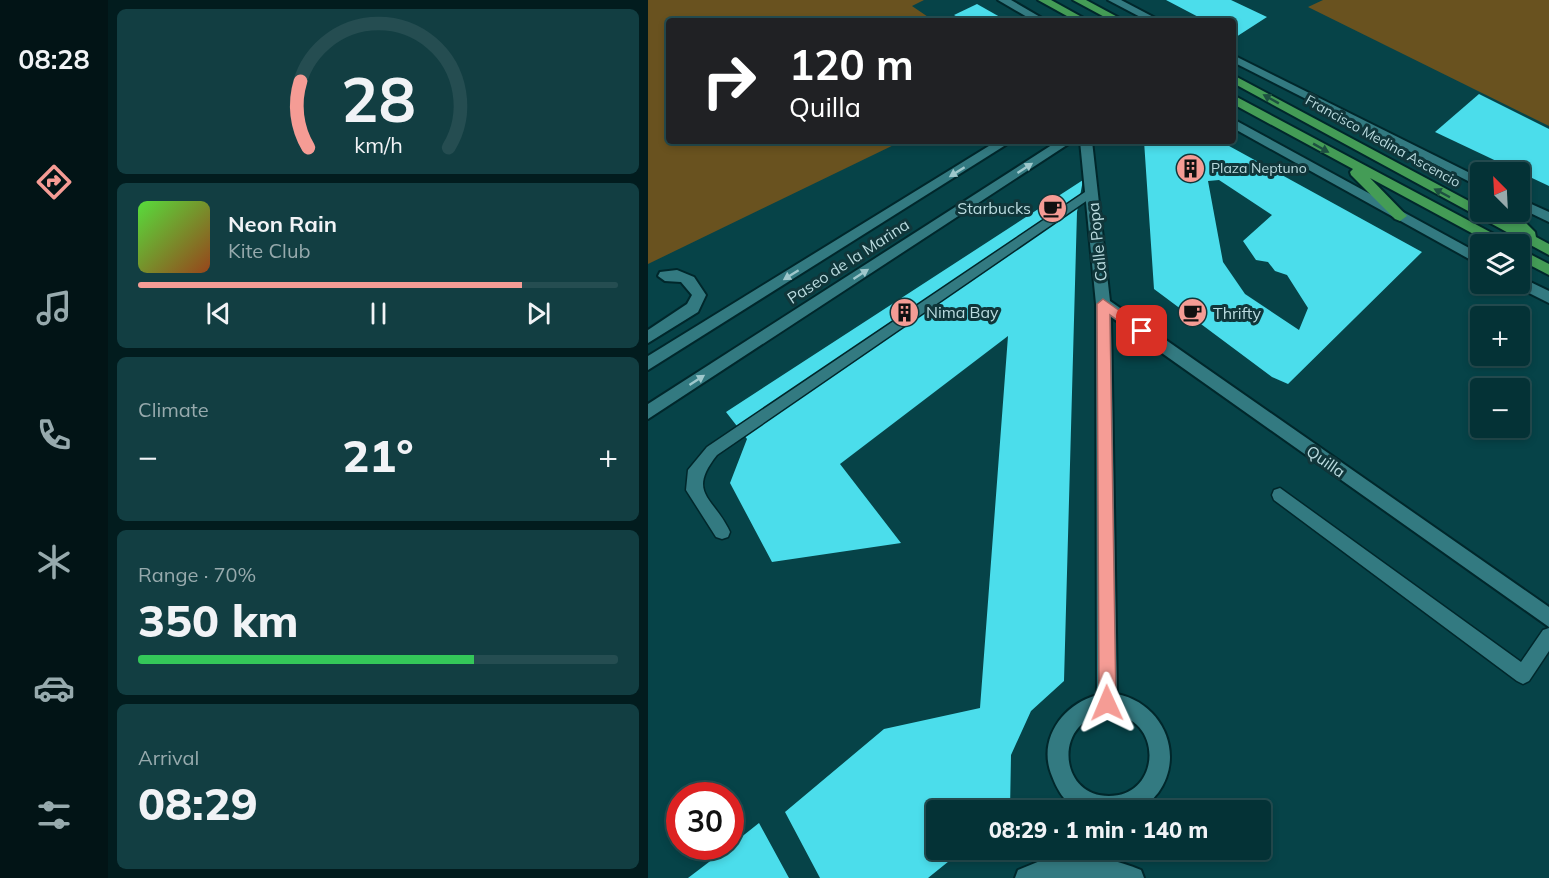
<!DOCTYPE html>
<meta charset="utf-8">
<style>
:root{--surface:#043236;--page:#123e42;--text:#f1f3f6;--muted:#97aaad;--line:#254d51;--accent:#f59c95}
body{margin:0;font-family:Mulish,sans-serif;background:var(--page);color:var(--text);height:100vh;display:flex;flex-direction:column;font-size:22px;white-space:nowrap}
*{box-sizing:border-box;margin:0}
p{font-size:20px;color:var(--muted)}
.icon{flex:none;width:33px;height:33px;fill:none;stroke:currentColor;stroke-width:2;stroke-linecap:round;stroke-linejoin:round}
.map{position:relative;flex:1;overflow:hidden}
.drawer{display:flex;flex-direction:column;gap:9px;padding:9px;background:#021c1e;width:540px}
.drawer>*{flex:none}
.guide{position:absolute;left:18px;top:18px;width:570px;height:126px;border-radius:6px;box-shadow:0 3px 9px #0003,0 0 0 2px var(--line);background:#202124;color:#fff;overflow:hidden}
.needle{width:39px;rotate:336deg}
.fabs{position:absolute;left:822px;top:162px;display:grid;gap:12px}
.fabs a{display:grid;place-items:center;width:60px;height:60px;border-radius:6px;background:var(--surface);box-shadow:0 3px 9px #0003,0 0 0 2px var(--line);font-size:30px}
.speed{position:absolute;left:18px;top:782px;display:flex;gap:12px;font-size:30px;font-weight:700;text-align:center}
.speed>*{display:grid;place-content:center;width:78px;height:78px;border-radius:50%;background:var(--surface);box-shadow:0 3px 9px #0003,0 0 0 2px var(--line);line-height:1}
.speed .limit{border:9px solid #d22;background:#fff;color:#111}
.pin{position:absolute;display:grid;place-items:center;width:51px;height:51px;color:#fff;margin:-26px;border-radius:12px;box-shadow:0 3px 9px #0006}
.me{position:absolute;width:66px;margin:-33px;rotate:359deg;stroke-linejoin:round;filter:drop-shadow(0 0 4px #0008)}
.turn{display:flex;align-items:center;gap:21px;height:126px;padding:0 24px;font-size:27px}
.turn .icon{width:78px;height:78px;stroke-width:2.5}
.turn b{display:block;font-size:42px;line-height:51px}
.big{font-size:45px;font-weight:800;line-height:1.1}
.drawer .widget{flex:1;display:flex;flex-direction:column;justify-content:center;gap:9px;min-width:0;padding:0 21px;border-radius:9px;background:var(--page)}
.drawer .dial{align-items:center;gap:0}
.dial svg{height:156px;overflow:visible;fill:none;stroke:var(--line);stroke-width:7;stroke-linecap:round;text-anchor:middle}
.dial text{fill:var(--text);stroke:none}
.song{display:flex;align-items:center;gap:18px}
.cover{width:72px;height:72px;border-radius:9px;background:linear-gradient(135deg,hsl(110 70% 55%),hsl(20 70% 35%))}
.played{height:6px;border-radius:3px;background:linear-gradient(90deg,var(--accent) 80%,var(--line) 80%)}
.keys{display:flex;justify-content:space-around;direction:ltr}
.heat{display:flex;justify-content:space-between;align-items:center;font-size:33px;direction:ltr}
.charge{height:9px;border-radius:4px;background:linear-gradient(90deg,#34c759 70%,var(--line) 0)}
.trip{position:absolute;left:278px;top:800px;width:345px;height:60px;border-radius:6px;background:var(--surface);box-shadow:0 3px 9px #0003,0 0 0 2px var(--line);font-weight:800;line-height:60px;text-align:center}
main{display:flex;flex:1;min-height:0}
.dock{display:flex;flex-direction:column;width:108px;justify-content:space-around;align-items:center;background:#021416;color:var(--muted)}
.dock .icon{width:42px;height:42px}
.dock .on{color:var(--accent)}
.dock b{font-size:27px;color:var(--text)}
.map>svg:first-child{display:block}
.green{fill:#69521f}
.building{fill:#4bddeb;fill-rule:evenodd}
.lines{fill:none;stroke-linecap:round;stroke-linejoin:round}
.service-casing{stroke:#00272b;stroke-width:3}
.pedestrian-casing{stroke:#00272b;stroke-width:4}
.minor-casing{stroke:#00272b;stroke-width:4}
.tertiary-casing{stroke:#00272b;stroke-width:4}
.secondary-casing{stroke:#00272b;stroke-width:4}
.trunk-casing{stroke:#00272b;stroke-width:4}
.service{fill:#337a81;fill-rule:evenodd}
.pedestrian{fill:#337a81;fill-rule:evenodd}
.minor{fill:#337a81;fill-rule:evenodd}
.tertiary{fill:#337a81;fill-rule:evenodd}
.secondary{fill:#337a81;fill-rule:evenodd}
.trunk{fill:#449c56;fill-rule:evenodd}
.oneway{fill:#1d5041}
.oneway2{fill:#9fc8cc}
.route{fill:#f59c95;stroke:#9f6561;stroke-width:1.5}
.labels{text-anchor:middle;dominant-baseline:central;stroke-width:6;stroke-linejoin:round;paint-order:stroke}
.far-street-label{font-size:14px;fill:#badbdf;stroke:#10363a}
.far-poi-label{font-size:14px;fill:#badbdf;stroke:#10363a;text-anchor:start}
.poi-label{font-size:16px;fill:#badbdf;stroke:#10363a;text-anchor:start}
.street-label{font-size:16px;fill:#badbdf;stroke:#10363a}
</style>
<main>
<nav class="dock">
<b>08:28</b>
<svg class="icon on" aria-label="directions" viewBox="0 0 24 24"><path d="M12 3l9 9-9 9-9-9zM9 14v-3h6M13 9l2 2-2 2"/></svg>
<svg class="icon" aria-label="music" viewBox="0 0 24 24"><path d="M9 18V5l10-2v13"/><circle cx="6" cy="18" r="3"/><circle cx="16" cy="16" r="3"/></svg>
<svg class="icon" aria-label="phone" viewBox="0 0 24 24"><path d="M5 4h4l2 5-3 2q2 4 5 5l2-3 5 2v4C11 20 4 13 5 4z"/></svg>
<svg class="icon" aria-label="climate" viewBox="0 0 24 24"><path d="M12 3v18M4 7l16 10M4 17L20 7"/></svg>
<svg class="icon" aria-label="car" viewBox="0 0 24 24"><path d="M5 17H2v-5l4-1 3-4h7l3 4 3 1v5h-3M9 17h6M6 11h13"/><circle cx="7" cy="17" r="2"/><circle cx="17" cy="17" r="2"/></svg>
<svg class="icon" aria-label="filters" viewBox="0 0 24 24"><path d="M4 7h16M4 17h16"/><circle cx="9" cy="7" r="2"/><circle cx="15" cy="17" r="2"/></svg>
</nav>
<section class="drawer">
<div class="widget dial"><svg viewBox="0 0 100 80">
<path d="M14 69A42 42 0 1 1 86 69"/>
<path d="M14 69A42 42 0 0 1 10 35" stroke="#f59c95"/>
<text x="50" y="56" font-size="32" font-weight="700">28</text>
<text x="50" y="72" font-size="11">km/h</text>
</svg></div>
<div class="widget">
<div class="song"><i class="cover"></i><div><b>Neon Rain</b><p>Kite Club</p></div></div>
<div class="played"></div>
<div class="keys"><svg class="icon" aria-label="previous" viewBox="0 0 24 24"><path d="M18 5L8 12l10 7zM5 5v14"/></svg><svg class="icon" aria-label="pause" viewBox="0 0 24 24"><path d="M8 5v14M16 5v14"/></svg><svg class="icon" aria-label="next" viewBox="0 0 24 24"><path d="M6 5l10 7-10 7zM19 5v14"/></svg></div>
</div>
<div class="widget"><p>Climate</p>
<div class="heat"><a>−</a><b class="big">21°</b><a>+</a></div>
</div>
<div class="widget"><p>Range · 70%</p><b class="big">350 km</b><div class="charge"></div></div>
<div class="widget"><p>Arrival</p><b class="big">08:29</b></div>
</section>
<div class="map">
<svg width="901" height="878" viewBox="0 0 901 878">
<rect width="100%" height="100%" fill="#064348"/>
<!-- green -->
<g class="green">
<polygon points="0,0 276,0 264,6 286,21 21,21 21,141 254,141 0,264"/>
<polygon points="675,0 901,0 901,126 660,7"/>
</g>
<!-- building -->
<g class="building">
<polygon points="518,0 583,0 619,17 588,37 585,35 585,21 558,21"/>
<polygon points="329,4 359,21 316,21 306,15"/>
<polygon points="831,94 901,129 901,186 787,132"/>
<path d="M496 141H572L774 252 640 384 624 377 506 289ZM571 180 624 215 595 241 608 260 620 262 627 271 639 275 660 308 651 330 597 294 575 262 560 181Z"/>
<polygon points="435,180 429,212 416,681 383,711 363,755 362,810 288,810 288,849 316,849 280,878 172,878 137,812 236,729 332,708 360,336 192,464 253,543 124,562 82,483 99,439 78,412"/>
<polygon points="111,823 141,878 40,878 82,846"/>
</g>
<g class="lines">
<defs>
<g id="service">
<path d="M443 188 447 189V195L69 455C38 494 66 497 82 532L80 537 74 539 68 537 38 490 40 470 59 447Z"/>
<polygon points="632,488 873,662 895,630 901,628 901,651 881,681 875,684 869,681 626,500 624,495 626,490"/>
</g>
<path id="pedestrian" d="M419 855C444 855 469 860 493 870L496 878H367L370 870 392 861Z"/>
<g id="minor">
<path d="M432 141H444L462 301 901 607V627L463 317 469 694C514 703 538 754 510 793 505 799 497 808 488 810 477 812 463 810 452 810 424 810 414 802 404 776 389 740 414 705 449 695L448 304ZM461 714C516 716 514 796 461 796 408 796 406 716 461 714Z"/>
<polygon points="29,270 46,277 58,295 50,312 0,343 0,330 39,304 44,295 33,282 17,281 10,276 12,272"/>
</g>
<g id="tertiary">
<polygon points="349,141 364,141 0,370 0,356"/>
<polygon points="410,141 425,141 0,419 0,404"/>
</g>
<g id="secondary">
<polygon points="350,0 363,0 399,21 386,21"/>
<polygon points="460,0 473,0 513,21 500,21"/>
<polygon points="585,55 832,178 832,187 585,62"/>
<polygon points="585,119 832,254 832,265 585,128"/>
<polygon points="872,199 901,212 901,222 872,208"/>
<polygon points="872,277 901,291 901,303 867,286 866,284 872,284"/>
</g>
<g id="trunk">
<polygon points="390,0 403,0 441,21 428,21"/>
<polygon points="425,0 438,0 477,21 464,21"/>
<polygon points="585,75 832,207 832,212 841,212 863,224 853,212 867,212 887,232 888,237 901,244 901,255 585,83"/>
<polygon points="585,95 859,241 861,244 844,244 722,178 759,216 752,221 747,219 703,175 702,172 705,169 585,104"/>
<polygon points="872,249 901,264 901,275 872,260"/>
</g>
</defs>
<!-- service casing -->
<use href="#service" class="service-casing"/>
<!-- pedestrian casing -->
<use href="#pedestrian" class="pedestrian-casing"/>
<!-- minor casing -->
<use href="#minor" class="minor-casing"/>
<!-- tertiary casing -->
<use href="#tertiary" class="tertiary-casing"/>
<!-- secondary casing -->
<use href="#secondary" class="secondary-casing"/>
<!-- trunk casing -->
<use href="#trunk" class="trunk-casing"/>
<!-- service -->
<use href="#service" class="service"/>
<!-- pedestrian -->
<use href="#pedestrian" class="pedestrian"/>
<!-- minor -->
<use href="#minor" class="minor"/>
<!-- tertiary -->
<use href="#tertiary" class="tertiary"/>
<!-- secondary -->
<use href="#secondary" class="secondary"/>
<!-- trunk -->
<use href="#trunk" class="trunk"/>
</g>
<!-- one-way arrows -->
<defs><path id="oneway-solid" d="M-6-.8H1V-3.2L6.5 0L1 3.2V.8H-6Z" transform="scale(1.5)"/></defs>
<g class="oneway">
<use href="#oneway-solid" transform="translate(623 99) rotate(-151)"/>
<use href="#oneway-solid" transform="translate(673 148) rotate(29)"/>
<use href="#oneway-solid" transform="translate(794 193) rotate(-152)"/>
</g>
<g class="oneway2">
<use href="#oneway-solid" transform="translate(377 168) rotate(-33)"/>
<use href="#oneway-solid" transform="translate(309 172) rotate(148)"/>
<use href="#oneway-solid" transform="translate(213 274) rotate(-33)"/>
<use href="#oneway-solid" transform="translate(143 275) rotate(148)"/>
<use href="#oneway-solid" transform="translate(49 380) rotate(-33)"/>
</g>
<!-- route -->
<polygon class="route" points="455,299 500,331 494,336 490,335 462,315 468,703 465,708 459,711 454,708 451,703 449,304"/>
<!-- icons -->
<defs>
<symbol id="building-disc" viewBox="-11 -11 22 22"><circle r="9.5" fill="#f59c95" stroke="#10363a"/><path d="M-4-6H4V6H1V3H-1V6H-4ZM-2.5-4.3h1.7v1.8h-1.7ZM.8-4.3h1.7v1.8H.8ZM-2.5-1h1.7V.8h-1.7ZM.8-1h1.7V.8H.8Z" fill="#111"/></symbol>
<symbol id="cafe-disc" viewBox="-11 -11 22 22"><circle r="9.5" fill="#f59c95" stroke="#10363a"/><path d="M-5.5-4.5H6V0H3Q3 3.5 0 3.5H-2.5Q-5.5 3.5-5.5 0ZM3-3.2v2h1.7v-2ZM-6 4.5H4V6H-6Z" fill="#111"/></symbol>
</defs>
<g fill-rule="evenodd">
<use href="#building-disc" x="526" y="152" width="33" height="33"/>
<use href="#cafe-disc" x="388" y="192" width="33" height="33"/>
<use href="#building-disc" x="240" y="296" width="33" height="33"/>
<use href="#cafe-disc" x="528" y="296" width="33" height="33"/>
</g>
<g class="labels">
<!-- far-street labels -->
<g class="far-street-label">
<text transform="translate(735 141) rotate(29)">Francisco Medina Ascencio</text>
</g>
<!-- far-poi labels -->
<g class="far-poi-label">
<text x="563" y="168">Plaza Neptuno</text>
</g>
<!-- poi labels -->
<g class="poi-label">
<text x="383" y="208" text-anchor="end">Starbucks</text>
<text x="278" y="312">Nima Bay</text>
<text x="565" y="313">Thrifty</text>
</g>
<!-- street labels -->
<g class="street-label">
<text transform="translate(449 242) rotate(-96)">Calle Popa</text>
<text transform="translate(200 261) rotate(-33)">Paseo de la Marina</text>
<text transform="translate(678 461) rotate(35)">Quilla</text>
</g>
</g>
</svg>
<div class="fabs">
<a><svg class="needle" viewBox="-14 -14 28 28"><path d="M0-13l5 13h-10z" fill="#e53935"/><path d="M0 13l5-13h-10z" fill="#97aaad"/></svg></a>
<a><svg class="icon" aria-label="layers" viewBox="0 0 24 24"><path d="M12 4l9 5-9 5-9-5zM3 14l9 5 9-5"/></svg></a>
<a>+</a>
<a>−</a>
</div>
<div class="speed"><div class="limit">30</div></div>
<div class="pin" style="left:494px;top:331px;background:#d93025"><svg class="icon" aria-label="arrive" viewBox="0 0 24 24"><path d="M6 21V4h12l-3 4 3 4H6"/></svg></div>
<svg class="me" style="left:459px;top:703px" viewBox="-20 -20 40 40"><path d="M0-17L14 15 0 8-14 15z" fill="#f59c95" stroke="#fff" stroke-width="4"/></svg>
<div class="trip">08:29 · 1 min · 140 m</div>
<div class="guide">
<div class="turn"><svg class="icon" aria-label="right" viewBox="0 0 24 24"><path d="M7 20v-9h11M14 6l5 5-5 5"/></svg><div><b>120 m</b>Quilla</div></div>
</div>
</div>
</main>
